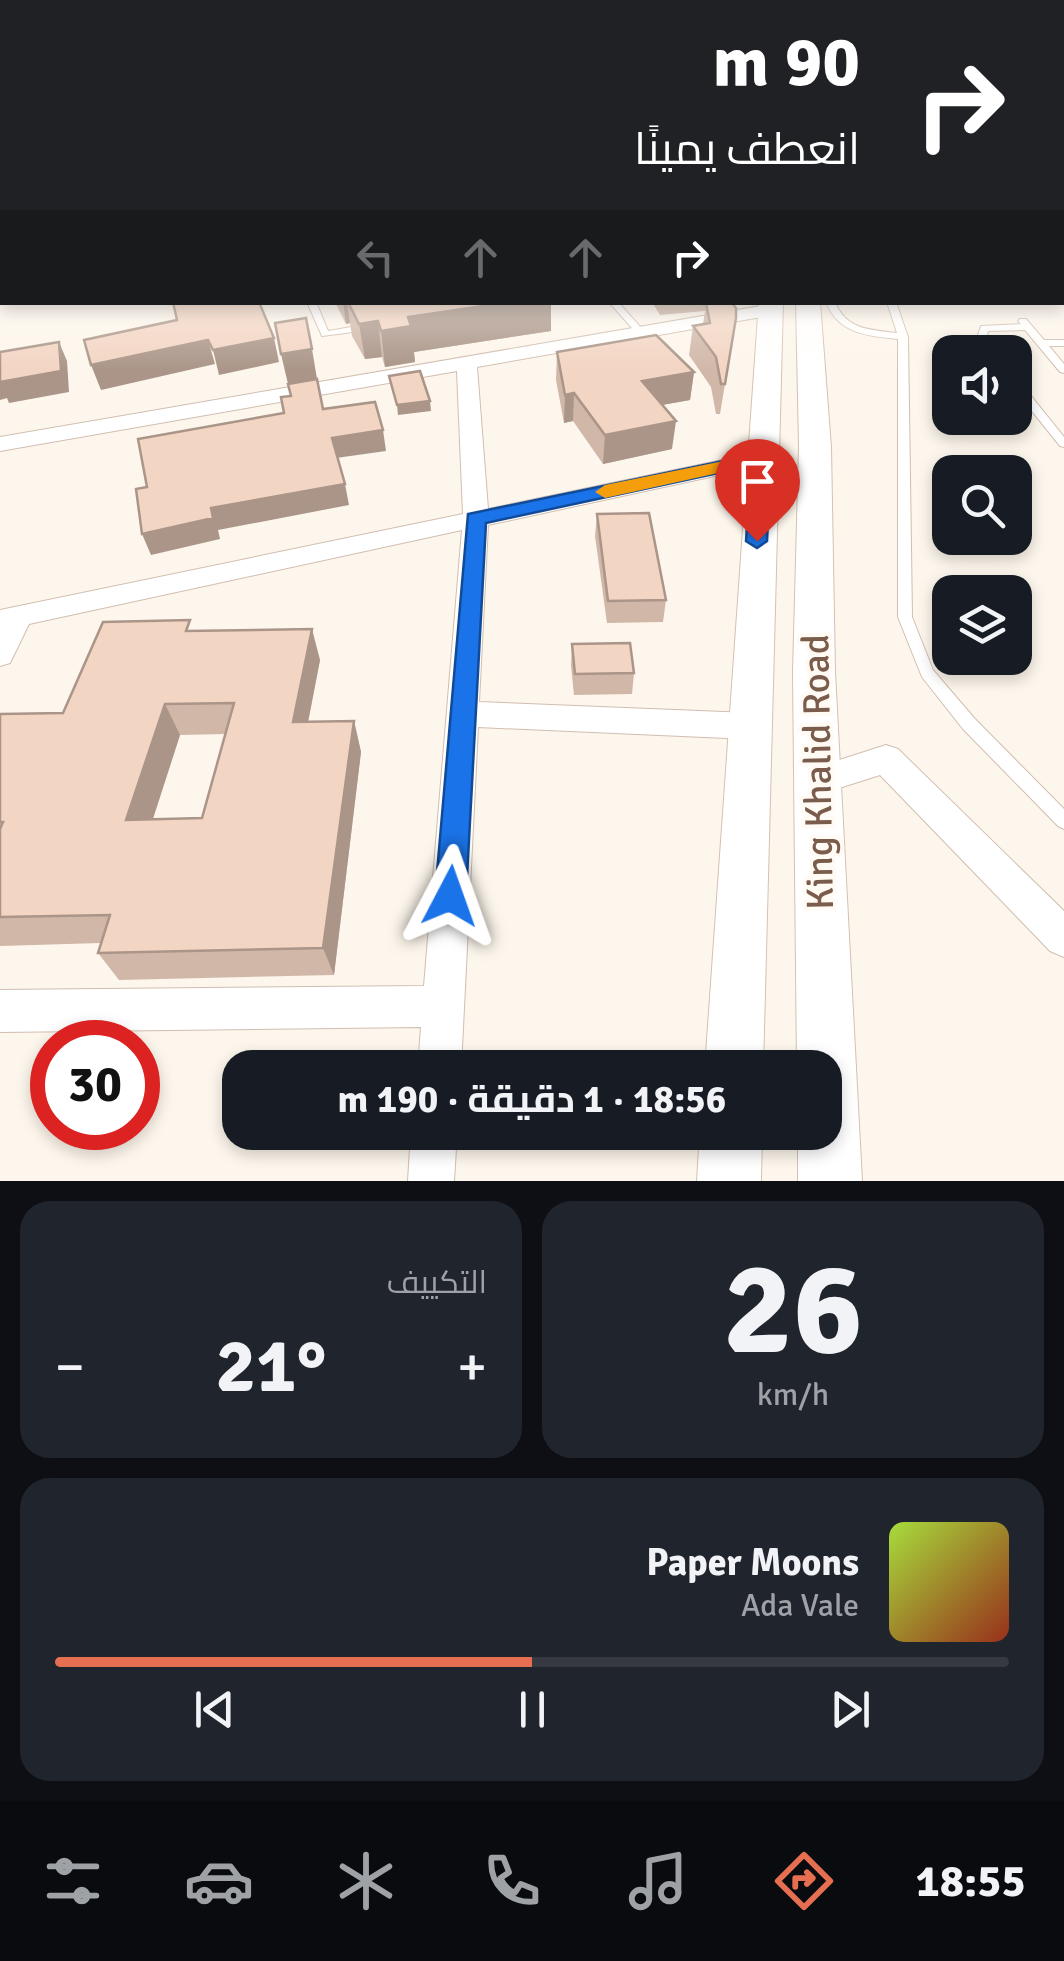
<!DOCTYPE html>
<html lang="ar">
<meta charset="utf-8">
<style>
:root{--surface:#171b24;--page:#20242c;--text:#f1f3f6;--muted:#9ea1a6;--line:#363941;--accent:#e76f51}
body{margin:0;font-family:Signika,Cairo,sans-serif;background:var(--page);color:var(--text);direction:rtl;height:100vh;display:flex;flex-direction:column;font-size:38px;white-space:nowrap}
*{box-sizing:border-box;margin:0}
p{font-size:32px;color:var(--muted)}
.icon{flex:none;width:55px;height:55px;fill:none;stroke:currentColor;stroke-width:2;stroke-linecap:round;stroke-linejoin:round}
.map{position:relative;height:1181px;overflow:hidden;direction:ltr}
.side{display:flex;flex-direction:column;gap:20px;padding:20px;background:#0d0f14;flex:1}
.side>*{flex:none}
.guide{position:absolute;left:0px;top:0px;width:1065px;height:305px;box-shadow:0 5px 15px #0003;direction:rtl;background:#202124;color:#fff;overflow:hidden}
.tools{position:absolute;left:932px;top:335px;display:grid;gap:20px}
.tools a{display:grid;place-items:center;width:100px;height:100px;border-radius:20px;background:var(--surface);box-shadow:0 5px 15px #0003;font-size:50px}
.speed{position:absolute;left:30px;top:1020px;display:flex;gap:20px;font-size:50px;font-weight:700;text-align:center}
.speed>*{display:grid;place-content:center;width:130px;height:130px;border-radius:50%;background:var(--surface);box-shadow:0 5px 15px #0003;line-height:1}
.speed .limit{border:15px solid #d22;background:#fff;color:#111}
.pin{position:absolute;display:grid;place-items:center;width:85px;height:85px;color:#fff;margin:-102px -42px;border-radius:50% 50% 50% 0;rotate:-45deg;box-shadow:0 0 10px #0007}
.pin .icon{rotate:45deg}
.me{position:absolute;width:110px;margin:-55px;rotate:4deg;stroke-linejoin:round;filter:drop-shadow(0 0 8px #0008)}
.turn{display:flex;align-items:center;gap:35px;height:210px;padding:0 40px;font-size:45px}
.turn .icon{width:130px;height:130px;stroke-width:2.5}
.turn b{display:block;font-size:70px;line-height:85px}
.lanes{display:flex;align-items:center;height:95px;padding:0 40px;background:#0003;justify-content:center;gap:50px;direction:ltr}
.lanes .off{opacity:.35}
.big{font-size:75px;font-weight:700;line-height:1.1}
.side .card{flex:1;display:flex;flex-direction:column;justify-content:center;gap:15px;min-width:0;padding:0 35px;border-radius:30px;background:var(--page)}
.side .dial{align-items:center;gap:0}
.dial b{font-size:130px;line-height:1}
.song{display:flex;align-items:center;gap:30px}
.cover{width:120px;height:120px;border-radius:15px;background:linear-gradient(135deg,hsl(80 70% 55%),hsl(10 70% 35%))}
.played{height:10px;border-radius:5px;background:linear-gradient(90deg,var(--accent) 50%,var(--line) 50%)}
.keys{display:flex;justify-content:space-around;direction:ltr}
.heat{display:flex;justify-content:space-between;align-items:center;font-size:55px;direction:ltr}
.side .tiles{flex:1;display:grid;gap:20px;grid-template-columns:1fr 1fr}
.card:last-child{grid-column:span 2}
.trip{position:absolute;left:222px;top:1050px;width:620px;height:100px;border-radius:30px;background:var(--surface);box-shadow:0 5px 15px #0003;font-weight:700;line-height:100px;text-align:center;direction:rtl}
.tabs{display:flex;height:160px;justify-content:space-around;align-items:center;background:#090b0e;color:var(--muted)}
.tabs .icon{width:70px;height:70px}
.tabs .current{color:var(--accent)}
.tabs b{font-size:45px;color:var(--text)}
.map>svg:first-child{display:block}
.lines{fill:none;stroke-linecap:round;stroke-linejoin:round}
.service-casing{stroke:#d1beb0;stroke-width:2}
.minor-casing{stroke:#d1beb0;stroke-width:2}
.secondary-casing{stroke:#d6c0b0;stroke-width:2}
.trunk-casing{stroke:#dad1cd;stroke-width:48}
.service{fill:#fff;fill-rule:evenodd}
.minor{fill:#fff;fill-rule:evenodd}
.secondary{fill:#fff;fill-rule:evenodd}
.trunk{stroke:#f9c8a4;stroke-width:45}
.wall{fill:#d1b7a8;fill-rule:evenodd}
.shaded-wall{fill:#aa9588}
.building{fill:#f3d5c3;stroke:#aa9588;stroke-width:2.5;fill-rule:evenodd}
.route{fill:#1a73e8;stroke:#114b97;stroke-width:2.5}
.slow{fill:#f59e0b}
.labels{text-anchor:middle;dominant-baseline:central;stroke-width:8;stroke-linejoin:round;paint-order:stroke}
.street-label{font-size:38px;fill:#7a5c4d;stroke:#fffaf3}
</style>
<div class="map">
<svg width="1064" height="1181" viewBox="0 0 1064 1181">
<rect width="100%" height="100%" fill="#fdf6ec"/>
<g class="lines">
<defs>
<g id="service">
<rect x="1062" y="219" width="2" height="4"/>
<rect x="1062" y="239" width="2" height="4"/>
<rect x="1062" y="259" width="2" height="6"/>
<rect x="1062" y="283" width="2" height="6"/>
<polygon points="307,302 316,302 328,331 369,324 374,327 369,330 322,336"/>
<polygon points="609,302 618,302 644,331 644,335 638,335"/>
<path d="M826 302H835C846 330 871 330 897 333L887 302H896L908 337 912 617 933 670 975 719 1064 809V829L1058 826 963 729 922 677 898 617V339C868 336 838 334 826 302Z"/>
<polygon points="1020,319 1026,319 1044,340 1064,340 1064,346 1049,346 1064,364 1064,373 1060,372 1025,330 988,331 986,341 995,352 985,352 976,341 981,326 1021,324 1018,321"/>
<polygon points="1015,380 1019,381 1064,437 1064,447 1060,446 1015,390"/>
</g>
<g id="minor">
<polygon points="772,304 781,310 778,314 477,367 488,509 761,452 773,459 761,466 488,525 479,702 749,713 760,717 765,726 760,735 749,739 478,727 461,1068 418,1068 421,1027 0,1032 0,990 424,986 462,530 29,624 10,663 0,666 0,610 463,514 457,371 0,451 0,437"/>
<polygon points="886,745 898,749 1064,911 1064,957 1050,951 880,775 817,795 805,791 800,781 805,771"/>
<polygon points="411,1132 457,1132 454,1181 408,1181"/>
</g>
<g id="secondary">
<polygon points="759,302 783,302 763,1068 705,1068"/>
<polygon points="796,302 820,302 831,447 835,672 862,1181 798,1181 798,1132 825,1132 825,1068 797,1068 793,672 799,447"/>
<polygon points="700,1132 762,1132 761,1181 697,1181"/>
</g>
<polyline id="trunk" points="0,215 2,214"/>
</defs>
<!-- service casing -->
<use href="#service" class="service-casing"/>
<!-- minor casing -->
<use href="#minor" class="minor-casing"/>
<!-- secondary casing -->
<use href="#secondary" class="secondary-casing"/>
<!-- trunk casing -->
<use href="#trunk" class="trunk-casing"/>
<!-- service -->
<use href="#service" class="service"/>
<!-- minor -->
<use href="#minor" class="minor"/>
<!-- secondary -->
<use href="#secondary" class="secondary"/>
<!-- trunk -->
<use href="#trunk" class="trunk"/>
</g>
<!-- wall -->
<g class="wall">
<polygon points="335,302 551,302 551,331 414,352 415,362 385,367 382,357 365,359 352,336 350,323 346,324"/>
<polygon points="652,302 731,302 736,318 720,414 716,414 711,387 689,355 693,326 703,324 705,311 660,315"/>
<polygon points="557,352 694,372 690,400 662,405 672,449 603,464 573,421 564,423 556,380"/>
<polygon points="597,514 666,600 663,622 607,623 595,536"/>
<path d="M194 631 320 660 308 722 354 721 361 752 334 975 119 980 98 953 101 943 0 946V714L63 713ZM225 734 202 818 153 819 180 735Z"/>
<polygon points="572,644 634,673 632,694 574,695 571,666"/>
</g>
<!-- shaded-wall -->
<g class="shaded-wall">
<polygon points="343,302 347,302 350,323 346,324"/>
<polygon points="510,302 551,302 551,331 414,352 415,362 385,367 381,331 408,317"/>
<polygon points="378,321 382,357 365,359 359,324"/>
<polygon points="274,338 279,362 219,375 213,350"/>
<polygon points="208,340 215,364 101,390 91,365"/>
<polygon points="59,342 67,361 69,392 9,403 7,398 0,400 0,378"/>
<polygon points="312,349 317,379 288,384 281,354"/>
<polygon points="694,372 690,400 639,409 642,381"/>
<polygon points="574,393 573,421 564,423 565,395"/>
<polygon points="430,401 431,411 398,415 397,405"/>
<polygon points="676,421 672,449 603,464 605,435"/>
<polygon points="383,430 386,451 336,458 332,438"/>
<polygon points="345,484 349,505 218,530 220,539 151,555 142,534 211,508"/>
<polygon points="312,629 320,660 302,753 293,722"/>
<polygon points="165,704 180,735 143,849 126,820"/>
<polygon points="354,721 361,752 334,975 323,948"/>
</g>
<!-- building -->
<g class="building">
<polygon points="173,302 259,302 274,338 213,350 208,340 91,365 84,340 177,320"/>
<polygon points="348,302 510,302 408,317 411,326 381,331 378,321 359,324"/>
<polygon points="731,302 736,308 736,318 725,384 721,384 716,357 693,326 710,323 706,303"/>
<polygon points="306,318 312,349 281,354 275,323"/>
<polygon points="656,335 694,372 642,381 676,421 605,435 574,393 565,395 557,352"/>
<polygon points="59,342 61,371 0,382 0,352"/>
<polygon points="420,371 430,401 397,405 389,376"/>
<polygon points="317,379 323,409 375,402 383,430 332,438 345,484 211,508 213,518 142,534 136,489 147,487 138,439 284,413 281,397 291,396 288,384"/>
<polygon points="649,513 666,600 608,601 597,514"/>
<path d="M190 620 186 631 312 629 293 722 354 721 323 948 98 953 110 915 0 917V829L3 822H0V714L63 713 103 622ZM234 703 202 818 126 820 165 704Z"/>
<polygon points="630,643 634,673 575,674 572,644"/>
</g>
<!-- sky -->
<linearGradient id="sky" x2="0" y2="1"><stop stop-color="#97c7e8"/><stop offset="0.55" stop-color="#fefbf6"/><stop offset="1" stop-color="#fefbf6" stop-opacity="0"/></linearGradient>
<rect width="1064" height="371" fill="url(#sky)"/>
<!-- route -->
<polygon class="route" points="761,453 771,458 767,541 757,548 746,541 751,466 486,523 466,896 461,906 450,911 439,906 435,896 468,514"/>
<!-- slow -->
<polygon class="slow" points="753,455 762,460 759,464 605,498 595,492 605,485"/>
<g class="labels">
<!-- street labels -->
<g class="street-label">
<text transform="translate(818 772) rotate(-91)">King Khalid Road</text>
</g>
</g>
</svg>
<div class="tools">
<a><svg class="icon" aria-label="sound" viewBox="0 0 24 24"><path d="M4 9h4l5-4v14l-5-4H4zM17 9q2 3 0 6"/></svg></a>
<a><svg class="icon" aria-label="search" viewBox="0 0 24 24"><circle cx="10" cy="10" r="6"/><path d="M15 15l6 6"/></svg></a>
<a><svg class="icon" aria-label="layers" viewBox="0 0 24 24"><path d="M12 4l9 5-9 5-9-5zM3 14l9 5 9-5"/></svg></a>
</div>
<div class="speed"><div class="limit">30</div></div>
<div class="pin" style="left:757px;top:541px;background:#d93025"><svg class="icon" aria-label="arrive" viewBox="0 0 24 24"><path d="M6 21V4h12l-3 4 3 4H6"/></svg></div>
<svg class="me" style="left:450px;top:896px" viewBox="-20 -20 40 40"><path d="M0-17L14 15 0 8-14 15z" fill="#1a73e8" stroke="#fff" stroke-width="4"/></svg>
<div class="trip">18:56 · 1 دقيقة · 190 m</div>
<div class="guide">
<div class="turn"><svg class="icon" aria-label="right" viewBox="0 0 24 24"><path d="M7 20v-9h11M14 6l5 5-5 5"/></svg><div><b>90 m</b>انعطف يمينًا</div></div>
<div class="lanes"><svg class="icon off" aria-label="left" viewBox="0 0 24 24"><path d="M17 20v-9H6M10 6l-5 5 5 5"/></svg><svg class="icon off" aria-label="ahead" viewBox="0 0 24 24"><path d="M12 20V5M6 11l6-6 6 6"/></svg><svg class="icon off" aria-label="ahead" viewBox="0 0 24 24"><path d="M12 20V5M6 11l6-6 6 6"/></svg><svg class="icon" aria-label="right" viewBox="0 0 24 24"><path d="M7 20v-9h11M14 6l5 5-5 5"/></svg></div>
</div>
</div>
<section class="side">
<div class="tiles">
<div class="card dial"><b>26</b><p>km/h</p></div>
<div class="card"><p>التكييف</p>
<div class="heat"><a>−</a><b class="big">21°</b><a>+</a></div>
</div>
<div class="card">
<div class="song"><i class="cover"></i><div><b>Paper Moons</b><p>Ada Vale</p></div></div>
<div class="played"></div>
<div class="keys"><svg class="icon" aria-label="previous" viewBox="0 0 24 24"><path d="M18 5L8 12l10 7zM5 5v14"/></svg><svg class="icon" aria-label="pause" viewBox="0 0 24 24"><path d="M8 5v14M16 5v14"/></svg><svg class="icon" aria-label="next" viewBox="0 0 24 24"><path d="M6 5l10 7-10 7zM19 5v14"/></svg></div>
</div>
</div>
</section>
<nav class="tabs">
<b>18:55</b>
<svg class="icon current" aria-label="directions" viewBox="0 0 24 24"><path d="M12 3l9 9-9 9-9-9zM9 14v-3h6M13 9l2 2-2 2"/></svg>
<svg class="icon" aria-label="music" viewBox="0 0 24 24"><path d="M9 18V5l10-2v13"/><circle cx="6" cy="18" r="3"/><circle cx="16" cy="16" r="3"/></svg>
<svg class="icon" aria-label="phone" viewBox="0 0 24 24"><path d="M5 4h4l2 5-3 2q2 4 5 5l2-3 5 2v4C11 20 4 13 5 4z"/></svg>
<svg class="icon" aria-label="climate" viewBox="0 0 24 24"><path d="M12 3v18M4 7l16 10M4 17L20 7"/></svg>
<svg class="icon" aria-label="car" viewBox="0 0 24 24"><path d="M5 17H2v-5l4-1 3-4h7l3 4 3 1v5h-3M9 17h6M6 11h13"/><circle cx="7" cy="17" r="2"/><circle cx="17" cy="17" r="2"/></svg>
<svg class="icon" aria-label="filters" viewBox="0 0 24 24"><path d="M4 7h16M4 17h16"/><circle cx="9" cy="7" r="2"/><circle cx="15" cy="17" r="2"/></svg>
</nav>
